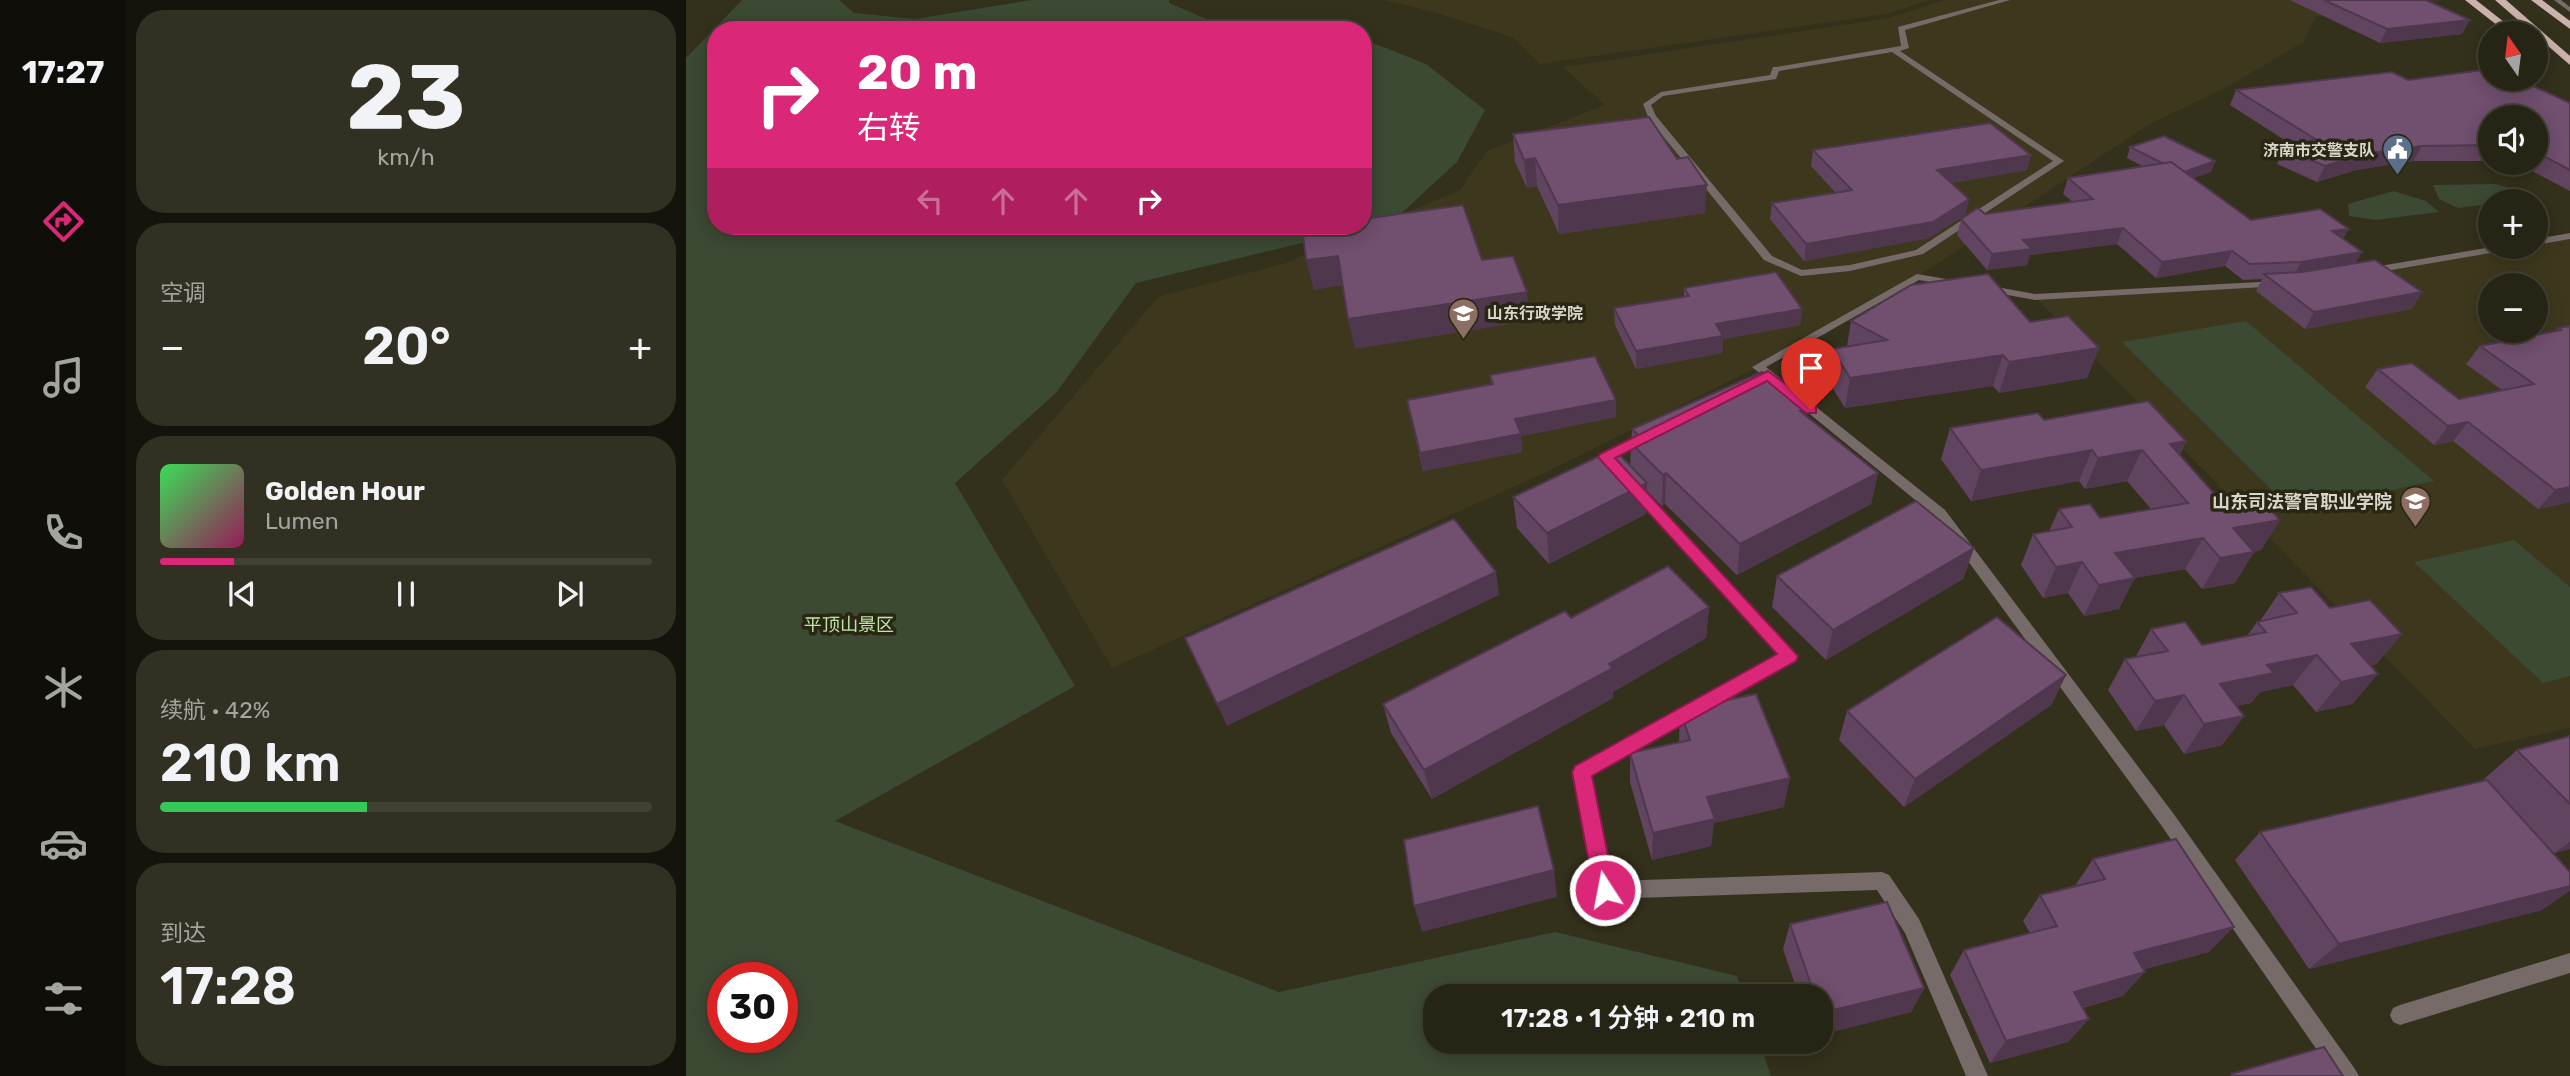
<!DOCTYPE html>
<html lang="zh">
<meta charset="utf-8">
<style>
:root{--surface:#262415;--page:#323022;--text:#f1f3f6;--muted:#a4a4a0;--line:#424134;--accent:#db2777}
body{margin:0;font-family:Rubik,"Noto Sans SC",sans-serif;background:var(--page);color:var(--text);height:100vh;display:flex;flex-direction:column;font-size:26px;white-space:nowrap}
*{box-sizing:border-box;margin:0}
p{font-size:23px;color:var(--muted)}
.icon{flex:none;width:38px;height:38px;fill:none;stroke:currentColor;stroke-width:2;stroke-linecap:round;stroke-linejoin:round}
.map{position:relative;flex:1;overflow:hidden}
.side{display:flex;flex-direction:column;gap:10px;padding:10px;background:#15140c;width:560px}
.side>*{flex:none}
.guide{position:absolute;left:21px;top:21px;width:665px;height:214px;border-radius:28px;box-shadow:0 4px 18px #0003,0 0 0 2px var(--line);background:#db2777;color:#fff;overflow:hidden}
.needle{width:46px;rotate:346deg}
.tools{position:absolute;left:1792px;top:21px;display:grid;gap:14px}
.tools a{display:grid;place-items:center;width:70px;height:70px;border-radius:50%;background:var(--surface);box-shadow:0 4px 18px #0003,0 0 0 2px var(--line);font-size:35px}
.speed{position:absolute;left:21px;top:962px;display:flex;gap:14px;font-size:35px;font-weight:700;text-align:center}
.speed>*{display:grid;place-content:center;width:91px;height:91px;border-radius:50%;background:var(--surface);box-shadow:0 4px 18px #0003,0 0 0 2px var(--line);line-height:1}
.speed .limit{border:10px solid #d22;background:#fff;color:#111}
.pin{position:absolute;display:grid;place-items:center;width:60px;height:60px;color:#fff;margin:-72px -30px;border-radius:50% 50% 50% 0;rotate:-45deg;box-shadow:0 0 7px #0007}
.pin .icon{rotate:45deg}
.me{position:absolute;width:77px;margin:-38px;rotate:349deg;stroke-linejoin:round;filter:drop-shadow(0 0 5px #0008)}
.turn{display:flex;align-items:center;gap:24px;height:147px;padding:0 35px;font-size:32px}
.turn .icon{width:91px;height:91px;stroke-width:2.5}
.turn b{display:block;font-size:49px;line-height:60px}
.lanes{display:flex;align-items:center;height:66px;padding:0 35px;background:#0003;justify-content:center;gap:35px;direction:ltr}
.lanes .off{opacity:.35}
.big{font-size:52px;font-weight:600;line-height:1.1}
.side .widget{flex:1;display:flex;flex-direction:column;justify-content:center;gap:10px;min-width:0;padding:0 24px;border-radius:28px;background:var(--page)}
.side .dial{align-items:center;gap:0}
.dial b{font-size:91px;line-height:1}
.song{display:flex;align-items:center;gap:21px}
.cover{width:84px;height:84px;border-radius:10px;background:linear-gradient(135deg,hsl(130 70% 55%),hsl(330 70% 35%))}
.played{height:7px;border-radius:4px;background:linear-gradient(90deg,var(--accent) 15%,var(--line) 15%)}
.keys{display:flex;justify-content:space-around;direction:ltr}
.heat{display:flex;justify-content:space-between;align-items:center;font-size:38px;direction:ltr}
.charge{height:10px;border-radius:5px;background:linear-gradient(90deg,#34c759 42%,var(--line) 0)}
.trip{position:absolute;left:737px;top:984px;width:410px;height:70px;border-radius:28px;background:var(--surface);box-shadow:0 4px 18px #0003,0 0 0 2px var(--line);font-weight:600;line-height:70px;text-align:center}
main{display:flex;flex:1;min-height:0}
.menu{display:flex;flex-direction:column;width:126px;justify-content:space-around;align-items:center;background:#0f0e08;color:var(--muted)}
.menu .icon{width:49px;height:49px}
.menu .active{color:var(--accent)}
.menu b{font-size:32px;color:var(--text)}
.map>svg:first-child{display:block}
.built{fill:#3d381d;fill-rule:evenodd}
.green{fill:#3c4933;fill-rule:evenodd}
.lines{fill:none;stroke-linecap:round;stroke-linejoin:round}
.service{fill:#766b69;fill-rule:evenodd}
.minor{fill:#766b69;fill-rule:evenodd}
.trunk{fill:#cbb2ad;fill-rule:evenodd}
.wall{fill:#61445f}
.shaded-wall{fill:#4f374e}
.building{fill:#714f6f;stroke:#4f374e;stroke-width:2}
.route{fill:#db2777;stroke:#8e194d;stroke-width:2}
.labels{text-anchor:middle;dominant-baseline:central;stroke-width:7;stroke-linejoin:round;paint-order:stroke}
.far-poi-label{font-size:16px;font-weight:bold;fill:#d8d6cb;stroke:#292613;text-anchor:end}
.poi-label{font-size:18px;font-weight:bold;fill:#d8d6cb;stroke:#292613;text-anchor:end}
.park-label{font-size:18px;fill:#bde5a4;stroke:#292613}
</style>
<main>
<nav class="menu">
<b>17:27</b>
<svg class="icon active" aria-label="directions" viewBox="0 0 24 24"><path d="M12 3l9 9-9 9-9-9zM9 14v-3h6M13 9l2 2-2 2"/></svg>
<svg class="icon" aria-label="music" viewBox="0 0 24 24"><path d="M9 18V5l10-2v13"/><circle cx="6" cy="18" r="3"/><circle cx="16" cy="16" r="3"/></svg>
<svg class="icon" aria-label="phone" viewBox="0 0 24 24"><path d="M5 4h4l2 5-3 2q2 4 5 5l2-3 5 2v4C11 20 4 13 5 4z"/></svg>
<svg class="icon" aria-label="climate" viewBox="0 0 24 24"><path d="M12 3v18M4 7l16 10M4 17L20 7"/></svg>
<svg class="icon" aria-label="car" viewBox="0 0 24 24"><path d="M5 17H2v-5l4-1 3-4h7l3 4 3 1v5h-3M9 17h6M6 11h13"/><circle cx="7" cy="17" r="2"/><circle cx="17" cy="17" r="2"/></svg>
<svg class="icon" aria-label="filters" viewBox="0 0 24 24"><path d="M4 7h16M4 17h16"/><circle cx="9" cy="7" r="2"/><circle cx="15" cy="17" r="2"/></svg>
</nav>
<section class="side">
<div class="widget dial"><b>23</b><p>km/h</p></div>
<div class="widget"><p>空调</p>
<div class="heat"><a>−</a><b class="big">20°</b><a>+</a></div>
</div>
<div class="widget">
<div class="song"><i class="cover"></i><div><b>Golden Hour</b><p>Lumen</p></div></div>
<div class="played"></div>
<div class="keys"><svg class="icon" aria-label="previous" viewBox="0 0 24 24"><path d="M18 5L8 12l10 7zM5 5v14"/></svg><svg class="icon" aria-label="pause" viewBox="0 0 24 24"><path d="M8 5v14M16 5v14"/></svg><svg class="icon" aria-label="next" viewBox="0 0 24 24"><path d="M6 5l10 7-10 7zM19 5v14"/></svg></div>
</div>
<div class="widget"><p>续航 · 42%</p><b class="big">210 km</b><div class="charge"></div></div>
<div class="widget"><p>到达</p><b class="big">17:28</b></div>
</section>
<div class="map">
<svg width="1884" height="1076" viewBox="0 0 1884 1076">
<rect width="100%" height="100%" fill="#33301c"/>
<!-- built -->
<g class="built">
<polygon points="698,0 1244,0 1200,14 854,64 826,37 748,12"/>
<polygon points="1259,0 1756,0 1630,17 1617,42 1541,87 1464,124 1231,277 1072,367 854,475 426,668 316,480 472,297 600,263 774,190 801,151 919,105 877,67 1203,18"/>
<path d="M1884 236V728L1789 749 1349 297 1608 283 1822 247H1850V242ZM1804 285H1850V331H1804Z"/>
</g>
<!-- green -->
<g class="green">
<path d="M56 0H153L168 13 229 19 345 0H483V3L546 30H30V226H677V39L740 64 799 110 771 162 707 221 450 283 370 393 269 483 389 686 149 821 593 992 869 932 1051 976 1058 996H749V1041H1073L1085 1076H0V58ZM37 978H96V1038H37Z"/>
<polygon points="1809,184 1840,192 1833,200 1804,201 1804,204 1772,208 1753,199 1747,185"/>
<polygon points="1707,191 1740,201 1753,212 1690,220 1663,216 1662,204"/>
<polygon points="1560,321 1748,481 1607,511 1436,342"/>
<polygon points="1828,540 1884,587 1884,676 1857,683 1728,562"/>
</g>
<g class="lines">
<!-- service -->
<g class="service">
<polygon points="1868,0 1875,0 1884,7 1884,12"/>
<polygon points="1884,953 1884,973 1714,1025 1707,1022 1704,1015 1707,1008 1714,1005"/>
</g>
<!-- minor -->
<g class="minor">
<path d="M1313 0H1324L1219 30 1223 48 1214 51 1378 161 1237 254 1164 271 1115 276 1078 260 963 119 957 104 975 92 1084 75 1087 67H1090L1215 46 1212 27ZM1206 52 1367 161 1230 250 1164 265 1116 270 1086 256 970 116 965 105 977 96 1090 79 1093 71Z"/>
<polygon points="1884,233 1884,239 1850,245 1850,239"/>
<polygon points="1806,247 1827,247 1822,250 1682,274 1677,271 1682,268"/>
<polygon points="1231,274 1272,281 1277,284 1272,287 1233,280 1080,367 1259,510 1487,813 1669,1069 1673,1076 1649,1076 1475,825 1249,516 1066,367"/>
<polygon points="1592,281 1596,282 1596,286 1349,300 1299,291 1294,288 1299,285 1349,294"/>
<polygon points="959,433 963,434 965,437 963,440 927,458 930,462 928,465 918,465 913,457 914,454"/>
<polygon points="949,484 954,486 1112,656 1109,660 905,775 926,881 1196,872 1203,875 1233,919 1302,1076 1280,1076 1219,933 1191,890 919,899 912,896 887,772 890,767 1093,655 944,492 942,489 944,486"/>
</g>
<!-- trunk -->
<g class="trunk">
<polygon points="1779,0 1790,0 1832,33 1821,33"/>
<polygon points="1809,0 1820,0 1884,56 1884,65"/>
<polygon points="1845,0 1856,0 1884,21 1884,29"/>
</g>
</g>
<!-- wall -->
<g class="wall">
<polygon points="1604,0 1740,0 1776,34 1694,43"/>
<polygon points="1722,80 1884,103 1884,191 1831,163 1850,163 1850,117 1804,117 1804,161 1727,161 1670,170 1631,182 1591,164 1599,149 1608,146 1544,105 1550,90"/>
<polygon points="827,134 991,159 1019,213 873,234 851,186 841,188 829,162"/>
<polygon points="1444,147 1529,161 1525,172 1507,178 1565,220 1657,239 1676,252 1669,263 1726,309 1619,329 1570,291 1576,279 1557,280 1539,266 1470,278 1431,244 1344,255 1341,265 1301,270 1271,235 1275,219 1299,214 1387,202 1377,194 1382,178 1458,167 1441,158"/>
<polygon points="1127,150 1345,155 1341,170 1265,183 1283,199 1279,215 1243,238 1118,261 1084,219 1086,203 1150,193 1125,166"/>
<polygon points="998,288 1116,309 1114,325 1037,339 1036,353 950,369 929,325 928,308 998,297"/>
<polygon points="1165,321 1344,322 1413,348 1401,378 1313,393 1307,386 1159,408 1141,379 1146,349 1161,346"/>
<polygon points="1884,326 1884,502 1852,509 1767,441 1748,445 1679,387 1692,369 1773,399 1816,390 1780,364 1794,346 1870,331 1872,328"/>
<polygon points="804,375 930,400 930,417 835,436 836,452 737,471 721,400 805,385"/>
<polygon points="1120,416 1192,473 1185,504 1051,575 979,504 976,506 960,490 960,514 863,564 831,528 827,497 944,466 946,429"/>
<polygon points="1358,420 1500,441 1494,455 1532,498 1594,520 1575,550 1568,552 1549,583 1516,589 1499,569 1448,578 1433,609 1398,616 1382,593 1357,598 1335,565 1347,534 1363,531 1373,509 1414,518 1465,509 1441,481 1399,489 1393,481 1285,501 1255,459 1264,428"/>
<polygon points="1288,548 1277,579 1140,660 1086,607 1091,576"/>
<polygon points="1593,593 1644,608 1716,634 1690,664 1684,666 1692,674 1666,704 1630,712 1607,685 1574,692 1565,703 1550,706 1558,716 1536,745 1498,754 1478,725 1450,731 1422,690 1439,659 1449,658 1465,629 1516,645 1561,636 1571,622 1574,621"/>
<polygon points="1023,607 1020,638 927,692 927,698 746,799 705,733 697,704"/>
<polygon points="1380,675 1365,705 1218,807 1153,740 1161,711"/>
<polygon points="994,710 1098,807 1028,823 1025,846 966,860 944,782 944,753 993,742"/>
<polygon points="1884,736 1884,849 1868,853 1835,819 1856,910 1623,969 1549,860 1574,832 1799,781 1798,779 1831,750"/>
<polygon points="1407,859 1523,952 1458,969 1437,996 1397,1008 1403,1019 1382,1042 1304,1063 1264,975 1278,950 1344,933 1337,921 1354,895 1388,887"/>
<polygon points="1104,924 1238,988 1225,1012 1134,1035 1134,996 1113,996 1097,949"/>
</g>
<!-- shaded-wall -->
<g class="shaded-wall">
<polygon points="1784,20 1776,34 1694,43 1701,29"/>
<polygon points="1736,146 1727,161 1670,170 1631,182 1639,166 1678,154"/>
<polygon points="1345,155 1341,170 1247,186 1251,170"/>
<polygon points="849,158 851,186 841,188 838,160"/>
<polygon points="1529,161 1525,172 1492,183 1496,172"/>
<polygon points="1021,185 1019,213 873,234 872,205"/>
<polygon points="1283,199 1279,215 1243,238 1118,261 1120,244"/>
<polygon points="1437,228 1431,244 1344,255 1341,265 1301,270 1306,254 1337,240"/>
<polygon points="1663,229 1654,244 1646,231"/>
<polygon points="1546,251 1539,266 1470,278 1476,262"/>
<polygon points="1676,252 1667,267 1607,277 1615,262"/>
<polygon points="652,256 658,285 628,290 620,260"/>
<polygon points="841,292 843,321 669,349 662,319"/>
<polygon points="1736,292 1726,309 1619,329 1628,312"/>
<polygon points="1116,309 1114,325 1037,339 1036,353 950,369 950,351 1030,324"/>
<polygon points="1413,348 1401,378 1313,393 1323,362"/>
<polygon points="1317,355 1307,386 1159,408 1164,378"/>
<polygon points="930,400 930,417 835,436 836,452 737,471 734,453 829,419"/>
<polygon points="1121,408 1116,439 1114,411"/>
<polygon points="1782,422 1767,441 1748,445 1762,426"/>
<polygon points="1500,441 1485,472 1484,444"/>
<polygon points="1406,450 1393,481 1285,501 1295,470"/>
<polygon points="1456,450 1441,481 1399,489 1412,458"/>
<polygon points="980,473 979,504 976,506 977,475"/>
<polygon points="1192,473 1185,504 1051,575 1054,544"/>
<polygon points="961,483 960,514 863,564 861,533"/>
<polygon points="1884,487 1884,502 1852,509 1869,490"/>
<polygon points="1594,520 1575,550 1534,558 1547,528"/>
<polygon points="1517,538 1499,569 1414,584 1429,553"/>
<polygon points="1288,548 1277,579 1140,660 1147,630"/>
<polygon points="1568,552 1549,583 1516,589 1534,558"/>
<polygon points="1396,562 1382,593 1357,598 1370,567"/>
<polygon points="810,572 813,595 541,726 531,704"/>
<polygon points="1449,578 1433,609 1398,616 1413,585"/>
<polygon points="1023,607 1020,638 927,692 927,698 746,799 738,770"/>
<polygon points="1716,634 1690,664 1647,673 1665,644"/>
<polygon points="1631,655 1607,685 1574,692 1565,703 1513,714 1534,684 1581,665"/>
<polygon points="1692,674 1666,704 1630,712 1655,682"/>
<polygon points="1380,675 1365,705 1218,807 1229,779"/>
<polygon points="1498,695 1478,725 1450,731 1469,701"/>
<polygon points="1558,716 1536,745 1498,754 1518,724"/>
<polygon points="1104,778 1098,807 1028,823 1025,846 966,860 967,833 1021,797"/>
<polygon points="1884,842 1884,849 1868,853"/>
<polygon points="868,870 871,897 736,932 728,906"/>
<polygon points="1884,886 1884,891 1856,910 1623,969 1653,944"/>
<polygon points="1548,927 1523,952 1427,978 1448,953"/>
<polygon points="1459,972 1437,996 1369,1015 1388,992"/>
<polygon points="1238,988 1225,1012 1134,1035 1135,1013"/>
<polygon points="1403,1019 1382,1042 1304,1063 1320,1041"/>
</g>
<!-- building -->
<g class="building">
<polygon points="1638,0 1740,0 1784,20 1701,29"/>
<polygon points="1804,69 1804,79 1832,79 1884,103 1884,170 1850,152 1850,117 1804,117 1804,145 1736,146 1678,154 1639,166 1599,149 1629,139 1550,90 1706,72 1722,80"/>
<polygon points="963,117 991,159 1002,157 1021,185 872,205 849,158 838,160 827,134"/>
<polygon points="1304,123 1345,155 1251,170 1283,199 1247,222 1120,244 1086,203 1166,190 1127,150"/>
<polygon points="1478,136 1529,161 1498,172 1485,162 1478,164 1444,147"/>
<polygon points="1485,162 1565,220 1634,209 1663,229 1646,231 1676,252 1615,262 1564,264 1546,251 1476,262 1437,228 1337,240 1346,249 1306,254 1275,219 1292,208 1299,214 1407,199 1382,178"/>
<polygon points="777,205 796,260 827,256 841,292 662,319 652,256 620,260 616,227 627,226 677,226 677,219"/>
<polygon points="1689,260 1736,292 1628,312 1578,274 1616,272"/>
<polygon points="1090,272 1116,309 1030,324 1037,336 950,351 928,308 1003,296 998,288"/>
<polygon points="1302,274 1344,322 1382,316 1413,348 1323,362 1317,355 1164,378 1146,349 1201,340 1165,321 1225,285"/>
<polygon points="1884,326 1884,487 1869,490 1782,422 1762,426 1692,369 1726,363 1773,399 1848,384 1794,346 1875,330 1872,328"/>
<polygon points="909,356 930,400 829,419 835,434 734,453 721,400 807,384 804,375"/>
<polygon points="1076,372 1121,408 1114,411 1192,473 1054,544 980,473 977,475 944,442 954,437 946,429"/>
<polygon points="1462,401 1500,441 1484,444 1532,498 1568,492 1594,520 1547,528 1568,552 1534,558 1517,538 1429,553 1449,578 1413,585 1396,562 1370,567 1347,534 1386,527 1373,509 1404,504 1414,518 1502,503 1456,450 1412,458 1406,450 1295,470 1264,428 1352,413 1358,420"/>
<polygon points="928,449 961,483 861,533 827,497"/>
<polygon points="1230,501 1288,548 1147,630 1091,576"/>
<polygon points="768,519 810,572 531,704 499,638"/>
<polygon points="982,566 1023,607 923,664 927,668 738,770 697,704 879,611 885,618"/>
<polygon points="1625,587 1644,608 1684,600 1716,634 1665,644 1692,674 1655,682 1631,655 1581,665 1588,673 1534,684 1558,716 1518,724 1498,695 1469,701 1439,659 1482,651 1465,629 1499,622 1516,645 1580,632 1571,622 1611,613 1593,593"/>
<polygon points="1311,617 1380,675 1229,779 1161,711"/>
<polygon points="1070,694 1104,778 1021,797 1029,819 967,833 944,753 1004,740 994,710"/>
<polygon points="1884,736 1884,804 1831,750"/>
<polygon points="1801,780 1884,872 1884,886 1653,944 1574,832"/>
<polygon points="852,806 868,870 728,906 718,840"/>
<polygon points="1490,839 1548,927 1448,953 1459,972 1388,992 1403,1019 1320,1041 1278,950 1371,926 1354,895 1419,879 1407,859"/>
<polygon points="1201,902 1238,988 1135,1013 1134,996 1129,996 1104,924"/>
<polygon points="1638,1047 1657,1076 1546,1076 1545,1074"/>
</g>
<!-- route -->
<polygon class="route" points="1082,371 1130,406 1130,413 1120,413 1081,381 929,458 1112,656 1110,661 906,776 929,890 926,898 919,900 911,898 908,890 886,772 889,766 1091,654 912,457 914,454"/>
<!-- icons -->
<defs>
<symbol id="civic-pin" viewBox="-11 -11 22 30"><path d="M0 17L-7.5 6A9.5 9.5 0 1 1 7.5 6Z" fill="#5c6f8a" stroke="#292613"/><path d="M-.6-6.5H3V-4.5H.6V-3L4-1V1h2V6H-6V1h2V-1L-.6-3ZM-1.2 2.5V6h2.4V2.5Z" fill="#fff"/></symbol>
<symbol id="university-pin" viewBox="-11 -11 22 30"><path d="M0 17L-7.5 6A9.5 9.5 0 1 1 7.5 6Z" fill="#8d6e63" stroke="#292613"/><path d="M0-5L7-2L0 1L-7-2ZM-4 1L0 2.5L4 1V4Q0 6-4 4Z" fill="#fff"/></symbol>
</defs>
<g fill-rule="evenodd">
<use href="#civic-pin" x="1694" y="132" width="35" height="47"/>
<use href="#university-pin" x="760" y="296" width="35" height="47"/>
<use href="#university-pin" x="1712" y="484" width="35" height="47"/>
</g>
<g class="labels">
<!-- far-poi labels -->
<g class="far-poi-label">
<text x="1689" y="150">济南市交警支队</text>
<text x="801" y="313" text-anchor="start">山东行政学院</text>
</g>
<!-- poi labels -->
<g class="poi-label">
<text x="1706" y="502">山东司法警官职业学院</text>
</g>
<!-- park labels -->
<g class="park-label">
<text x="163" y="625">平顶山景区</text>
</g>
</g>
</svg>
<div class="tools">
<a><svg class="needle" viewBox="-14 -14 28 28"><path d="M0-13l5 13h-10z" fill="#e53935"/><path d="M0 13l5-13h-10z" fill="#a4a4a0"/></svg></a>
<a><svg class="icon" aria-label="sound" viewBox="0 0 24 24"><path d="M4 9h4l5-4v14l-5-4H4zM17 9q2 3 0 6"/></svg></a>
<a>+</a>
<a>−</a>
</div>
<div class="speed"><div class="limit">30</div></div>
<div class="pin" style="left:1125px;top:410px;background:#d93025"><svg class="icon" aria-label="arrive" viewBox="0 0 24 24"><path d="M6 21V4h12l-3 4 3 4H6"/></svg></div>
<svg class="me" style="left:919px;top:890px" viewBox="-20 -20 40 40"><circle r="17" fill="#db2777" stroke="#fff" stroke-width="3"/><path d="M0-11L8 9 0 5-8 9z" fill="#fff"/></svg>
<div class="trip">17:28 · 1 分钟 · 210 m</div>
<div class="guide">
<div class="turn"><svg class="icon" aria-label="right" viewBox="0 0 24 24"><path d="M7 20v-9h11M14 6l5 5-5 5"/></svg><div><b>20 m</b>右转</div></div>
<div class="lanes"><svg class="icon off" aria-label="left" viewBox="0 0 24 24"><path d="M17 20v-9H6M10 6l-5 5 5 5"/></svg><svg class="icon off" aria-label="ahead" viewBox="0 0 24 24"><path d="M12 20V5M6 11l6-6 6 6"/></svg><svg class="icon off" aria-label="ahead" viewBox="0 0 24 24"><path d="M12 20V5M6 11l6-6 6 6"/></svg><svg class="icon" aria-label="right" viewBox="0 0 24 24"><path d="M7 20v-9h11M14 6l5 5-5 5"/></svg></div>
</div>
</div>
</main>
